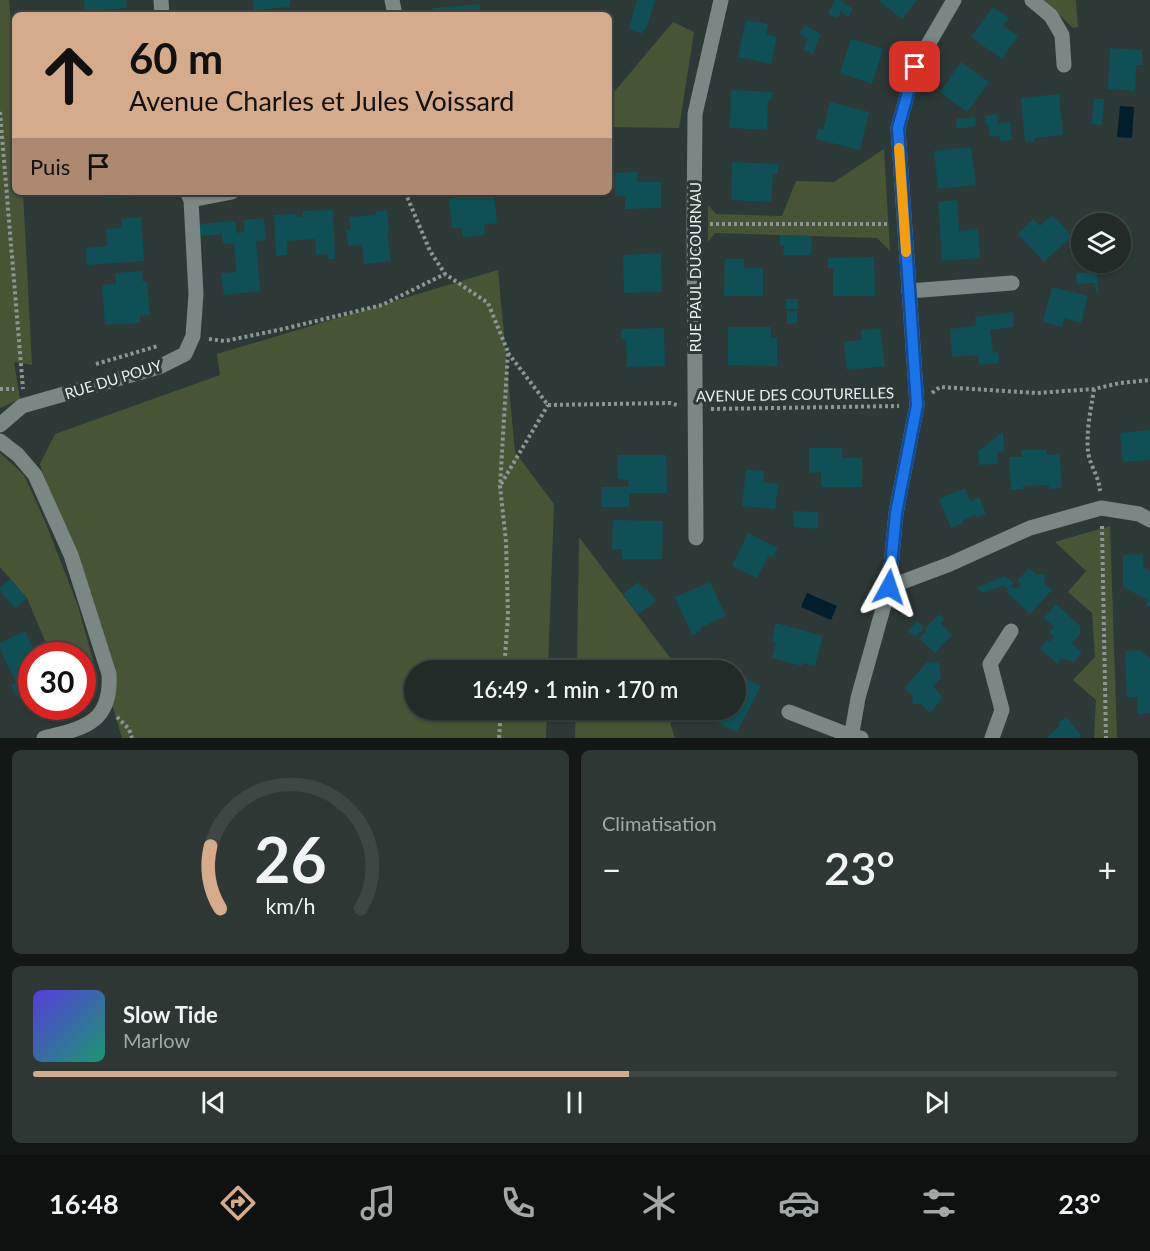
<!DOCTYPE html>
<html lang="fr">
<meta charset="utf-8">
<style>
:root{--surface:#222b28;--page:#2e3734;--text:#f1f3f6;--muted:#a2a7a8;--line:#3f4745;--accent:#d6ab8b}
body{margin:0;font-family:Lato,sans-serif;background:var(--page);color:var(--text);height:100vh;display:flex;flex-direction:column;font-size:22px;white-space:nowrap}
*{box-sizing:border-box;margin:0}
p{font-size:20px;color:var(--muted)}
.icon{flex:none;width:33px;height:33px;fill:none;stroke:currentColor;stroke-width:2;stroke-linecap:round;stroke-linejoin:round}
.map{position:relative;height:738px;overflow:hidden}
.sheet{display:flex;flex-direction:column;gap:12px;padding:12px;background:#131816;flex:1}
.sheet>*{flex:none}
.hud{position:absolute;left:12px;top:12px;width:600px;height:183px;border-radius:9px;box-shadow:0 2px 4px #0004,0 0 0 2px var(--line);background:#d6ab8b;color:#111;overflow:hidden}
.controls{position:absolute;left:1071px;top:213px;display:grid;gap:12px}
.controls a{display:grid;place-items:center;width:60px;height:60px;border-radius:50%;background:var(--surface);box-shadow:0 2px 4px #0004,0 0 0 2px var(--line);font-size:30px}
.speed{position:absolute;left:18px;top:642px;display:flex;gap:12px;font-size:30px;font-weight:700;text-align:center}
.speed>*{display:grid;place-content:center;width:78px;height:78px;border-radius:50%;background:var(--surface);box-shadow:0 2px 4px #0004,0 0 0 2px var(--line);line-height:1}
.speed .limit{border:9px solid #d22;background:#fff;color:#111}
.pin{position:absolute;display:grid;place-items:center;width:51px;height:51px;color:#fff;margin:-26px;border-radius:12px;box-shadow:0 3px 9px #0006}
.me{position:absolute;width:66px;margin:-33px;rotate:5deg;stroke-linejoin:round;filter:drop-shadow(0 0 4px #0008)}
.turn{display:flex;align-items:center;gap:21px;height:126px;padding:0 18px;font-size:27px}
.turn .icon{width:78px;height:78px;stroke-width:2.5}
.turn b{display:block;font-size:42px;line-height:51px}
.then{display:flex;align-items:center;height:57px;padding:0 18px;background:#0003;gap:12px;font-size:22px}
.big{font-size:45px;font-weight:600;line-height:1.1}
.sheet .card{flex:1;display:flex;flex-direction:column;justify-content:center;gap:9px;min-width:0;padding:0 21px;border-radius:9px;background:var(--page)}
.sheet .dial{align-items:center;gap:0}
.dial svg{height:156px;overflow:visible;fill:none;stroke:var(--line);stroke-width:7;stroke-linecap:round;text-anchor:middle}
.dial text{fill:var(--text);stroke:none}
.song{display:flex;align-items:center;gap:18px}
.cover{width:72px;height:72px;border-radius:9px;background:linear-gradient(135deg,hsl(250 70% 55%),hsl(160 70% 35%))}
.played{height:6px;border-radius:3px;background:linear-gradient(90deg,var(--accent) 55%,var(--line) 55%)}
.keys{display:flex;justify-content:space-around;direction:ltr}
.heat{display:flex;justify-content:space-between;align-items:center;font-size:33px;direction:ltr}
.sheet .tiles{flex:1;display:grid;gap:12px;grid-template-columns:1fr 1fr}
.card:last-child{grid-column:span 2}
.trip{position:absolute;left:404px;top:660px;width:342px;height:60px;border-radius:30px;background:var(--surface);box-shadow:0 2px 4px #0004,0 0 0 2px var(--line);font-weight:600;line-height:60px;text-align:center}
.tabs{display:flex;height:96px;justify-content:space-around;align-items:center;background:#0e1110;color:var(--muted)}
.tabs .icon{width:42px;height:42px}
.tabs .current{color:var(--accent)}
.tabs b{font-size:27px;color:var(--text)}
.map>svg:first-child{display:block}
.green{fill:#475535}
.water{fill:#001e2c}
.building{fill:#0e5056}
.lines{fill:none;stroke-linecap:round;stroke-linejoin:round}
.path{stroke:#8c9694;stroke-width:4;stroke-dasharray:3 3;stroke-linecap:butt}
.minor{stroke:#7a8784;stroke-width:15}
.route-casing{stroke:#114b97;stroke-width:15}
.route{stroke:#1a73e8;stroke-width:10}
.slow{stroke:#f59e0b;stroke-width:10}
.labels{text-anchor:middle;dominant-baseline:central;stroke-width:6;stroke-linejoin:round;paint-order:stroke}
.street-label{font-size:15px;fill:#e8f0ee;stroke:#2d3936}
</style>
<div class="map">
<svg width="1150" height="738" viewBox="0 0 1150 738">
<rect width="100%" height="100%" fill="#2d3936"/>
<!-- green -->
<g class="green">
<polygon points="0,0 9,0 15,70 15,192 23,192 32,365 14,362 20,399 0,408"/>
<polygon points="1044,0 1076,0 1078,27 1073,28"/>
<polygon points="673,22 694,32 679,128 609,127 609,98"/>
<polygon points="884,149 890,251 877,238 715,233 708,242 708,205 716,214 782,216 796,181 834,182"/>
<polygon points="498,270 515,452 554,504 548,670 414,670 414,710 547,710 546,738 122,738 40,464 55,434 220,375 217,354"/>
<polygon points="0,453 24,475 46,524 78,606 94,664 95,690 88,705 77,716 73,707 82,706 82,656 51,655 27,598 0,567"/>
<polygon points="1110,526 1117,738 1094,738 1096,700 1073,680 1095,657 1092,613 1068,592 1086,571 1055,542"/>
<polygon points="579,537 674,663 671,670 577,670"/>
<polygon points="576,710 666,710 675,738 575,738"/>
</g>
<!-- water -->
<g class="water">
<polygon points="1120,106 1134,107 1132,138 1117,137"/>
<polygon points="807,593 837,606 831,620 801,607"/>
</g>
<!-- building -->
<g class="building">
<polygon points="84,0 126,0 127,8 85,11"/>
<polygon points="253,0 290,0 290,7 254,10"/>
<polygon points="637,0 655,0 647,26 641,34 629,28"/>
<polygon points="835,0 840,0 853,9 848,17 841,11 838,18 828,14"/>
<polygon points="878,0 917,0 902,19"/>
<polygon points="480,4 481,15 433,15 433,8"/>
<polygon points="993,7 1009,18 1003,26 1018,36 1002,59 971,37"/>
<polygon points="746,20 768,24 766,34 777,37 771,64 738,57"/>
<polygon points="805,25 821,34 813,54 803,50 808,39 799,33"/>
<polygon points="851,39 883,49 872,84 840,73"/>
<polygon points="1110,48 1142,50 1142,65 1136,65 1135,91 1108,89"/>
<polygon points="961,62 989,82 967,112 940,92"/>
<polygon points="731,90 772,92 771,101 768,100 767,130 730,128"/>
<polygon points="1059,94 1063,135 1034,138 1035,141 1025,142 1021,98"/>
<polygon points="1094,99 1104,99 1102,125 1092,124"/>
<polygon points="830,102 869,112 860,150 816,139 818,128 823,130"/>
<polygon points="997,114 998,124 1010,122 1012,140 1000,141 999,136 990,137 989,125 986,125 985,116"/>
<polygon points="975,117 976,126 957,129 956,119"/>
<polygon points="971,147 976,185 938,189 934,151"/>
<polygon points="732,162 778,164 778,174 773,174 771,202 731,200"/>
<polygon points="637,172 637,182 661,182 661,208 625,209 625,196 615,196 615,173"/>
<polygon points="102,192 138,192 138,197 103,199"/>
<polygon points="458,192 479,192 479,194 494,193 497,223 484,225 485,235 463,237 462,228 452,228 449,198 459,196"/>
<polygon points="957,200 959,231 978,229 980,258 942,261 938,202"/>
<polygon points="333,210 335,259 328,259 327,254 316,255 315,239 287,241 287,255 276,256 274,215 296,214 297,217 303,216 303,211"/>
<polygon points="387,210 389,231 387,231 391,261 364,264 362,245 348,246 346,230 351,230 349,217 376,215 376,212"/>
<polygon points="1052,215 1072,236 1044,262 1018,234 1033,219 1040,226"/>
<polygon points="141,217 144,261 87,265 86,248 107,246 106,229 122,228 121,219"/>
<polygon points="264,218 266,240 256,241 260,291 224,295 221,273 236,272 234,243 223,244 222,234 199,236 198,224 235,221 237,233 245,232 244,220"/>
<polygon points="780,235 812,236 811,255 783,255 784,246 780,245"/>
<polygon points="661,253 662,292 624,293 623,255"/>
<polygon points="874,257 875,296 833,296 833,268 828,268 828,258"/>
<polygon points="725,259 744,259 744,268 763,268 763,296 724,296"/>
<polygon points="142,271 143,282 147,282 150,315 140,316 140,323 105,325 102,285 116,284 115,273"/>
<polygon points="1097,272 1098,293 1096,293 1095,283 1077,284 1076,273"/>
<polygon points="1052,287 1088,296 1081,323 1065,318 1062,327 1043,322"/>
<rect x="786" y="299" width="12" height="10"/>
<polygon points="787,311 797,311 797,323 787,324"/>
<polygon points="1013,312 1014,327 990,330 993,353 998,352 999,363 979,365 978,355 952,357 950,329 976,326 975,317"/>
<polygon points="728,327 771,327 771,338 777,337 777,366 728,365"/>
<polygon points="664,328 665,366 627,367 626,339 621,339 621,329"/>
<polygon points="880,328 885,366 847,370 844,342 862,340 861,330"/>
<polygon points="1150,430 1150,460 1123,462 1120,433"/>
<polygon points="1003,432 1004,451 997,452 998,464 979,465 978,451"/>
<polygon points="809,448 842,448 842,458 862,458 862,487 821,487 821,472 809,473"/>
<polygon points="1021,450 1046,450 1047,455 1060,454 1062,488 1049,489 1049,485 1023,486 1023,489 1011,490 1009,457 1022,457"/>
<polygon points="618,455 666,455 667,493 629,493 629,507 602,507 602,487 629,487 628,480 618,479"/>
<polygon points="746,470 764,471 763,482 778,484 775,509 742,506"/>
<polygon points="965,488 970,501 979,497 986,514 977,518 975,515 962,521 963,523 951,528 939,499"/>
<polygon points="794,511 818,512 818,529 794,527"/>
<polygon points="613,520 663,521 662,559 622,559 622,549 612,549"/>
<polygon points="748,533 778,548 773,557 769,555 757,578 732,566"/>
<polygon points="1143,554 1143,567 1150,571 1150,607 1145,605 1148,600 1123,587 1123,555"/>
<polygon points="1029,568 1037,575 1045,574 1044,583 1052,590 1030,614 1007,592 1009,590 1004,585 983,593 976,588 1005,576 1014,583 1010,588 1018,588 1021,584 1017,581"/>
<polygon points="10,579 27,598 15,608 0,591 0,588"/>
<polygon points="638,582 644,590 646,588 656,601 638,614 623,594"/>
<polygon points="710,582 726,616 700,628 701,631 692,635 675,597"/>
<polygon points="1056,604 1080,626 1080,634 1072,643 1082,653 1073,663 1070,660 1061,659 1057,664 1040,648 1047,640 1049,642 1054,637 1049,632 1054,627 1044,618"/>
<polygon points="939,614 944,619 940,623 952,635 935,653 919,638 927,631 925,629"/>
<polygon points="917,621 924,628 915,637 908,631"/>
<polygon points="776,623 823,636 815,666 802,663 802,666 772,658 776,642 772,641"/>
<polygon points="25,631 37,656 32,656 32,690 17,697 11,685 16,683 0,649 0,643"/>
<polygon points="1139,650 1150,658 1150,713 1138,714 1137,697 1127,697 1125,651"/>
<polygon points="927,662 939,663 941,678 933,686 941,695 941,700 930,713 921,704 912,704 913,696 904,688"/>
<polygon points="736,673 761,686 737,732 712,720 718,710 735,710 735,676"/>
<polygon points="1066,717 1081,735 1078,738 1046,738 1060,726 1058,723"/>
</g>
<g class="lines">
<!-- path -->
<g class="path">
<polyline points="0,112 23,389"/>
<polyline points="405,192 430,251 445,274 488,303 508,352 500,486 506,542 508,615 504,670"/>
<polyline points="710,224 888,224"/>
<polyline points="209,339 225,341 283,329 382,305 445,274"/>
<polyline points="508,353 548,405"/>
<polyline points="96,364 158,346"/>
<polyline points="0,389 14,389"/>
<path d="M1094 389C1091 409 1086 430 1088 451 1089 464 1099 476 1100 491"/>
<polyline points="932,393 940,387 1037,393 1094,389 1120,383 1150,380"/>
<polyline points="548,405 670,403 677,405"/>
<polyline points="711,409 899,406"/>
<polyline points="501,484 548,405"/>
<polyline points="1102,526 1106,738"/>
<polyline points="117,717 129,729 132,738"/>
<polyline points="499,738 501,710"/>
</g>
<!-- minor -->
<g class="minor">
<polyline points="161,0 162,15"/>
<polyline points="392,0 395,15"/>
<polyline points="1032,0 1051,16 1062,35 1064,65"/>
<polyline points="191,200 232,192"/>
<polyline points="909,291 1012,283"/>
<polyline points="0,425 22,406 159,367 185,354 193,336 196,294 191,200 187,192"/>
<path d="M0 441 18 455 35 475 71 555 109 674C112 723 84 728 44 738"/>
<polyline points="696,538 694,224 695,114 721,0"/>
<polyline points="889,587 950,564 1030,528 1101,508 1139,514 1150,520"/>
<polyline points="789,712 851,736 861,738"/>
<polyline points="851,738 858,698 889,587 896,513 917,405 898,128 915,67 954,0"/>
<polyline points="992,738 1002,710 990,664 1011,631"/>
</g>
</g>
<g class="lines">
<defs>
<polyline id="route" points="889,587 896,513 917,405 898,128 915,67"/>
</defs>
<!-- route casing -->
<use href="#route" class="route-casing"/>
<!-- route -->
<use href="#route" class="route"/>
<!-- slow -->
<polyline class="slow" points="899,148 906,252"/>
</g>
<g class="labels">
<!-- street labels -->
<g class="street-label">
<text transform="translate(695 267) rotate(-90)">RUE PAUL DUCOURNAU</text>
<text transform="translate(113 379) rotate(-17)">RUE DU POUY</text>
<text transform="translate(795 394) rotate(-1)">AVENUE DES COUTURELLES</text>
</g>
</g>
</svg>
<div class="controls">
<a><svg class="icon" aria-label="layers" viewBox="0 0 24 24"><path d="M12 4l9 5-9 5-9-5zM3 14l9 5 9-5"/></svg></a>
</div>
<div class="speed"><div class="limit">30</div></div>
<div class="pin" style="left:915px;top:67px;background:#d93025"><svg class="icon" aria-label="arrive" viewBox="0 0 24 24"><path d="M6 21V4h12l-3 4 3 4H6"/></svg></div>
<svg class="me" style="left:889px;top:587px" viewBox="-20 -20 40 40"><path d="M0-17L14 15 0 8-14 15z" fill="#1a73e8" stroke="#fff" stroke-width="4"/></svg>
<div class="trip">16:49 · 1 min · 170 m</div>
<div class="hud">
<div class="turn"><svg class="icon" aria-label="ahead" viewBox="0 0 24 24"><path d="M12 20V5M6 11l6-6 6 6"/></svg><div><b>60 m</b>Avenue Charles et Jules Voissard</div></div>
<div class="then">Puis<svg class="icon" aria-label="arrive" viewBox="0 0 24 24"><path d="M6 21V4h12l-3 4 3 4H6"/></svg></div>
</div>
</div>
<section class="sheet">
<div class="tiles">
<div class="card dial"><svg viewBox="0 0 100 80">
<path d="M14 69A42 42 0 1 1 86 69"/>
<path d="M14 69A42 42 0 0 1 9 37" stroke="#d6ab8b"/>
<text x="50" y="56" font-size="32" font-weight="700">26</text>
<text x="50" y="72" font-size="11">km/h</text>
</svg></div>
<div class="card"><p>Climatisation</p>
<div class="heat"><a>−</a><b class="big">23°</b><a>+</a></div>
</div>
<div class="card">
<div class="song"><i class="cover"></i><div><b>Slow Tide</b><p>Marlow</p></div></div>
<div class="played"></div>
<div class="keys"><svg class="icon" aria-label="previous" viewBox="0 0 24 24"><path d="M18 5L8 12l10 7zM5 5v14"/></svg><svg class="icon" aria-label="pause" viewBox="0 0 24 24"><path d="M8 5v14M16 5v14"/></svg><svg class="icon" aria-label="next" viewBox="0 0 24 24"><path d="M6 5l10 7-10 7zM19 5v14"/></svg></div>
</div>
</div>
</section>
<nav class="tabs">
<b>16:48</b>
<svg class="icon current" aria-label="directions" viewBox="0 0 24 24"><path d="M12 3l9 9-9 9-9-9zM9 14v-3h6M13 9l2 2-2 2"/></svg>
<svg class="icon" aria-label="music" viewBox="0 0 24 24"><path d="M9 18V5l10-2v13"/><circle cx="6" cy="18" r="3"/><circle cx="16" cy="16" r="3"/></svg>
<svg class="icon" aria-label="phone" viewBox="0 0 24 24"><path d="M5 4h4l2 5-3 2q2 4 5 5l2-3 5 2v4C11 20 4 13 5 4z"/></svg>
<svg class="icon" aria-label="climate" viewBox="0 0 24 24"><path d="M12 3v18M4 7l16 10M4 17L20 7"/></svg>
<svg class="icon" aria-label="car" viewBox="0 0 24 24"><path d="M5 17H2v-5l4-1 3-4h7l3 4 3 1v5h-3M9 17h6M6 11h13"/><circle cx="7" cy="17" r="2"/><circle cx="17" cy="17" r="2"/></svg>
<svg class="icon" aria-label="filters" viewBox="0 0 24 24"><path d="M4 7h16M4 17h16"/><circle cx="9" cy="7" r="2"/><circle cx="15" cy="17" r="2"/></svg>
<b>23°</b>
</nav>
